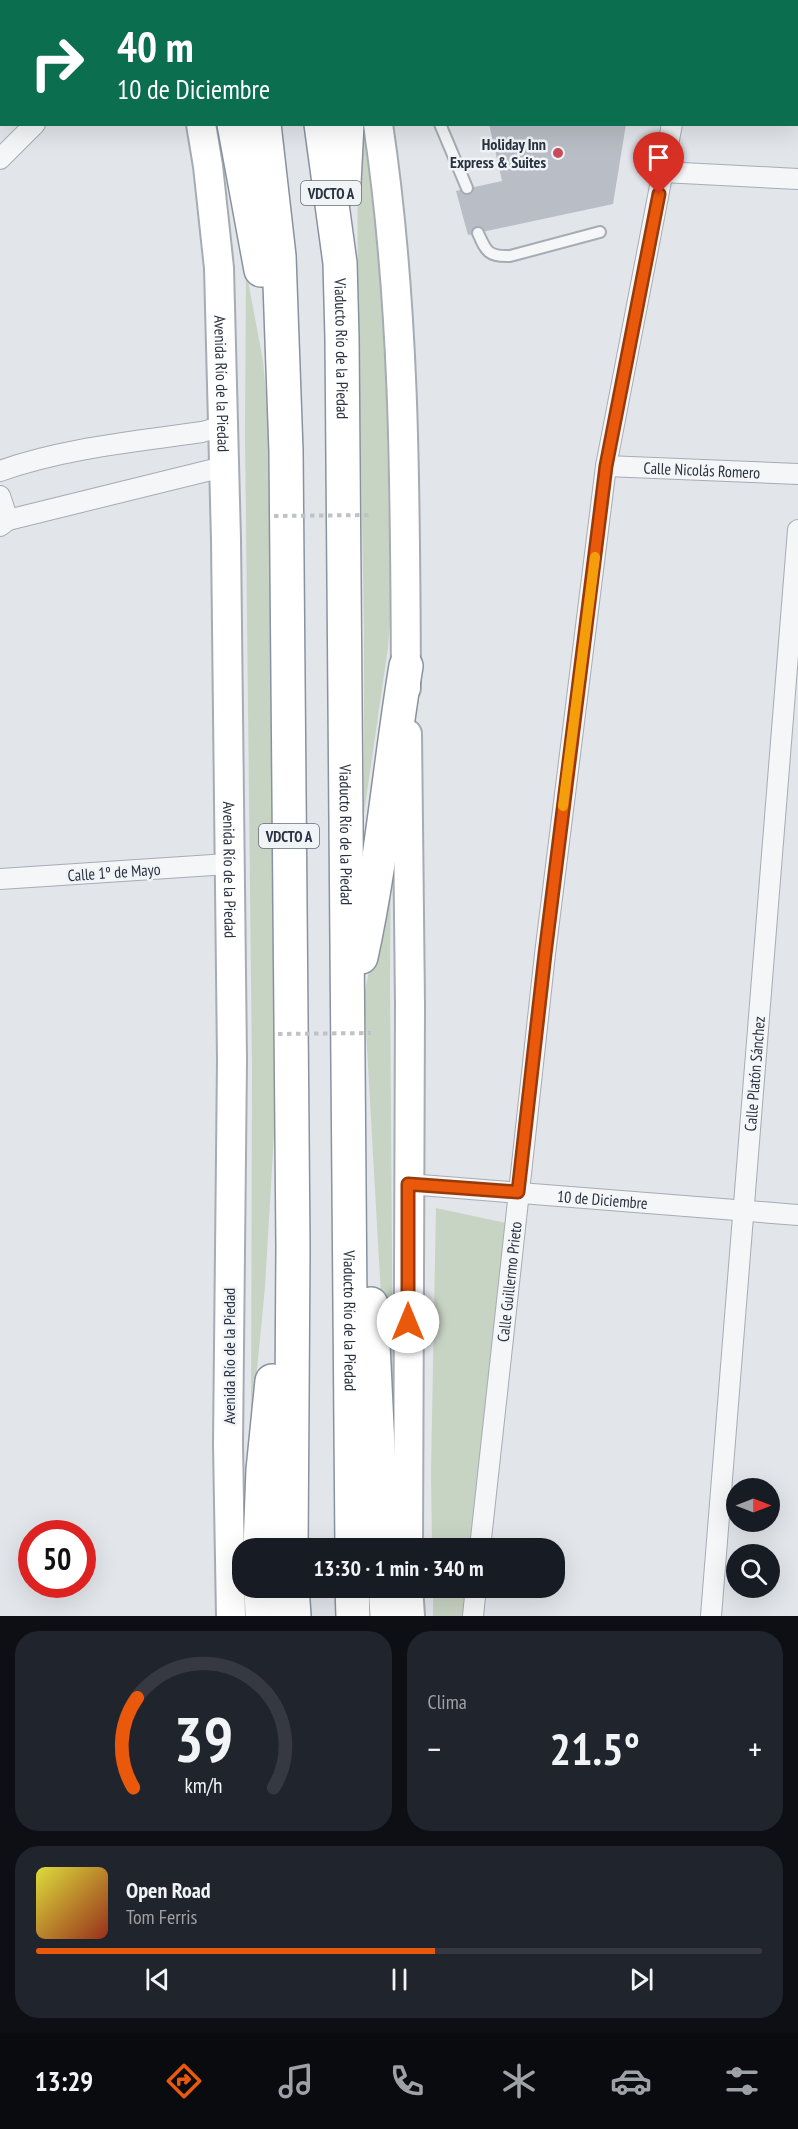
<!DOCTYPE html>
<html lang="es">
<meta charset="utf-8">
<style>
:root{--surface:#171b24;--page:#20242c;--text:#f1f3f6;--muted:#9ea1a6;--line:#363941;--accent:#ea580c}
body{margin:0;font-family:"PT Sans Narrow",sans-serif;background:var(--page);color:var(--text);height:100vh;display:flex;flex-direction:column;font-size:22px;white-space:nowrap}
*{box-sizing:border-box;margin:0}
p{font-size:20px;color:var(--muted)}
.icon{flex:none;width:33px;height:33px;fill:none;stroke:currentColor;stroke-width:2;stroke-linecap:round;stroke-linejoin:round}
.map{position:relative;height:1616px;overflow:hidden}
.side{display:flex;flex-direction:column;gap:15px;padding:15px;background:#0d0f14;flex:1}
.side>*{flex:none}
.banner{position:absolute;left:0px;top:0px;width:798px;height:126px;box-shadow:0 6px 24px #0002;background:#0b6e4f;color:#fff;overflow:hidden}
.needle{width:39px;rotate:90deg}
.controls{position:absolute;left:726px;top:1478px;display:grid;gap:12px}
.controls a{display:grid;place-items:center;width:54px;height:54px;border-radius:50%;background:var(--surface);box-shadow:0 6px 24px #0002;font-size:30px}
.speed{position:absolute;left:18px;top:1520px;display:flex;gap:12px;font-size:30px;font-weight:700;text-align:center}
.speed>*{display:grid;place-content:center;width:78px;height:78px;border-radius:50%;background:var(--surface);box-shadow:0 6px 24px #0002;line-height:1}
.speed .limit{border:9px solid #d22;background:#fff;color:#111}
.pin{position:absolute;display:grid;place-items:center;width:51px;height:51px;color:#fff;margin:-62px -26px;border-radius:50% 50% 50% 0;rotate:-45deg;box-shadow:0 0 6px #0007}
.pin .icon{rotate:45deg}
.me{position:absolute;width:66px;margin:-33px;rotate:0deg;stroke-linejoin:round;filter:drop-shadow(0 0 4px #0008)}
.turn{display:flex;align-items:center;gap:21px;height:126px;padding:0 18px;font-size:27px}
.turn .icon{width:78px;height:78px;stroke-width:2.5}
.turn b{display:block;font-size:42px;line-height:51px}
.big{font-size:45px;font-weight:800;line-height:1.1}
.side .tile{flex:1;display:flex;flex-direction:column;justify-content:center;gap:9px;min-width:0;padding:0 21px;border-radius:24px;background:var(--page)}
.side .dial{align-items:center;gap:0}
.dial svg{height:156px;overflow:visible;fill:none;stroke:var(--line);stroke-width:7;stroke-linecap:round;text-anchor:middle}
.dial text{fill:var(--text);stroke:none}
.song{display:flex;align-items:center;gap:18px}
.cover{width:72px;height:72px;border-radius:9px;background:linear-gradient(135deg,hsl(60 70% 55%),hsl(10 70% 35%))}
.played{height:6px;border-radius:3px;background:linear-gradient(90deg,var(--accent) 55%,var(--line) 55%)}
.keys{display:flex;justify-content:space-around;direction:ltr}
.heat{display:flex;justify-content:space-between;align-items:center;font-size:33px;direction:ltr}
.side .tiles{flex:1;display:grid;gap:15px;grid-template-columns:1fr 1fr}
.tile:last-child{grid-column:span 2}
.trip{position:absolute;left:232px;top:1538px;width:333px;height:60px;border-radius:24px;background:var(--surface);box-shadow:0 6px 24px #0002;font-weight:800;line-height:60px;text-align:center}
.dock{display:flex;height:96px;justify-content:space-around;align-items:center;background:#090b0e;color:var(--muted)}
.dock .icon{width:42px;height:42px}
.dock .current{color:var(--accent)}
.dock b{font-size:27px;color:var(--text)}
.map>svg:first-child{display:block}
.green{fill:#c7d3c3}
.building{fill:#b9bec6}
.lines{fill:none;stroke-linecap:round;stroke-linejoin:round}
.service-casing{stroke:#a7acb4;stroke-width:14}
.minor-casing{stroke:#a7acb4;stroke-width:22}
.secondary-casing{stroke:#a7acb4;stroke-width:32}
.motorway-casing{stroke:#8a92a0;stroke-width:36}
.service{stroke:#f4f6f8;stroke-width:10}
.minor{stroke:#f4f6f8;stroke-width:20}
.secondary{stroke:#fff;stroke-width:28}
.motorway{stroke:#fff;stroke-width:33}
.path-bridge{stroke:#bfc3c8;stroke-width:4;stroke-dasharray:4.5 4.5;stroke-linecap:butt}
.route-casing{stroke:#983908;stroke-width:15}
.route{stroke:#ea580c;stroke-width:10}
.slow{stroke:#f59e0b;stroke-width:10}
.poi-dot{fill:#ca4b5b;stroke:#f1f4f7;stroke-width:2}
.labels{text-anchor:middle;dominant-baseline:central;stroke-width:5;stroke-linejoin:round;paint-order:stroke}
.shield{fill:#f1f4f7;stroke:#666c78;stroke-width:1.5}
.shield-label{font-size:15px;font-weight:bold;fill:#2a3241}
.poi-label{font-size:16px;font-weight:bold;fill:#2a3241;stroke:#f1f4f7;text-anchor:end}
.street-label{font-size:16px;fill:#2a3241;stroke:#f1f4f7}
</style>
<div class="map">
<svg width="798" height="1616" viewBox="0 0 798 1616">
<rect width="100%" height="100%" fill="#e2e5ea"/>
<!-- green -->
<g class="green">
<polygon points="357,125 370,125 384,296 391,608 388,648 364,813 364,628 358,301"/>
<polygon points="246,270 263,361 270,440 276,1100 265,1287 251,1431 252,1070 245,434"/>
<polygon points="391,830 390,984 394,1525 364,995 373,952"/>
<polygon points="436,1208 506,1223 470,1548 432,1548 431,1472"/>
<polygon points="433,1587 466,1587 463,1616 433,1616"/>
</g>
<!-- building -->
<polygon class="building" points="489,124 626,124 613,204 468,235 456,191 502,181"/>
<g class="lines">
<defs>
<g id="service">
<polyline points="440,124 467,188"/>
<path d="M478 233C486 251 488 257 510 256L600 232"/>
</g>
<g id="minor">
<polyline points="162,2 164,0"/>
<polyline points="696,2 697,0"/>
<polyline points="0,159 35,124"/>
<polyline points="663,172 798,179"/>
<path id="s1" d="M606 466 798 474"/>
<path d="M0 471C64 448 134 442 202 432L223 426"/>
<polyline points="0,496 8,520"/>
<polyline points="0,526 8,520 223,467"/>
<polyline points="0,879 228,864"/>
<path id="s2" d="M408 1184 798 1215"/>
<path id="s3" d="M480 1548 545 954 606 466 672 124"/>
<polyline points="473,1616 476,1587"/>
<path id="s4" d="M711 1616 798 530"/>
</g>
<g id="secondary">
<polyline points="180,0 180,2"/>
<polyline points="357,0 357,2"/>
<path id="s5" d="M201 124 208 166 219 268 226 540 232 1060 228 1444 231 1616"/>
<path d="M378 124C406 311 405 500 406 688"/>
<polyline points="407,734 410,1005 408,1548"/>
<polyline points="408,1587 410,1616"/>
</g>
<g id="motorway">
<polyline points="210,0 210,2"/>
<polyline points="241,0 241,2"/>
<polyline points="298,0 298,2"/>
<polyline points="334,0 335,2"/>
<polyline points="234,124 261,270"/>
<polyline points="264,124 279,256 286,451 293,1247 291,1548"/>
<path id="s6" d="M321 124 340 263 342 338 352 1548"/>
<polyline points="344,183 347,124"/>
<path d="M361 957C382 861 390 763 406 666"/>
<polyline points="371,1304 383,1548"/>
<polyline points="260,1548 263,1470 272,1381"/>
<polyline points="261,1587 262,1616"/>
<polyline points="292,1587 294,1616"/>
<polyline points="352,1587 353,1616"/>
<polyline points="385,1587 387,1616"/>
</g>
</defs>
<!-- service casing -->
<use href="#service" class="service-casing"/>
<!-- minor casing -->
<use href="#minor" class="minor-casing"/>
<!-- secondary casing -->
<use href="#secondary" class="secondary-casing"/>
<!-- motorway casing -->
<use href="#motorway" class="motorway-casing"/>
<!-- service -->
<use href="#service" class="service"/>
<!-- minor -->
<use href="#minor" class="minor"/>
<!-- secondary -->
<use href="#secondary" class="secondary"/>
<!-- motorway -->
<use href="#motorway" class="motorway"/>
<!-- path-bridge -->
<g class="path-bridge">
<polyline points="274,516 371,515"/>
<polyline points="278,1034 371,1033"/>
</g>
</g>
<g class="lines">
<defs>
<polyline id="route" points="408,1322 408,1184 518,1192 545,954 606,466 659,194"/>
</defs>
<!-- route casing -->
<use href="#route" class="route-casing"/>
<!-- route -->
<use href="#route" class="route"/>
<!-- slow -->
<polyline class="slow" points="563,806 595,557"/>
</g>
<!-- markers -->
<circle class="poi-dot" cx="558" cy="153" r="6"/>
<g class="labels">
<!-- shield labels -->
<g class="shield">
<rect x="301" y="181" width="60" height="24" rx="4.5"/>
<rect x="259" y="824" width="60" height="24" rx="4.5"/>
</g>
<g class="shield-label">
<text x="331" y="193">VDCTO A</text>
<text x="289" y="836">VDCTO A</text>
</g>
<!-- poi labels -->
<g class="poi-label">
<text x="546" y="144">Holiday Inn<tspan x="546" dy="18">Express &amp; Suites</tspan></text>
</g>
<!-- street labels -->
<g class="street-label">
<text stroke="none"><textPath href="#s6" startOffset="226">Viaducto Río de la Piedad</textPath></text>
<text stroke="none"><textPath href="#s5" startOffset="261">Avenida Río de la Piedad</textPath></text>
<text stroke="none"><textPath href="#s1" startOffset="96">Calle Nicolás Romero</textPath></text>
<text stroke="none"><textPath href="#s6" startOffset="712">Viaducto Río de la Piedad</textPath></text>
<text stroke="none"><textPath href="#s5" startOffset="747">Avenida Río de la Piedad</textPath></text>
<text transform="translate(114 872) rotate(-4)">Calle 1º de Mayo</text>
<text stroke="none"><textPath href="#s4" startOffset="544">Calle Platón Sánchez</textPath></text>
<text stroke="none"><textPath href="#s2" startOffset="195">10 de Diciembre</textPath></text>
<text stroke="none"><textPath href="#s3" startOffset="268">Calle Guillermo Prieto</textPath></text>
<text stroke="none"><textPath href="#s6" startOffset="1198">Viaducto Río de la Piedad</textPath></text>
<text transform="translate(229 1356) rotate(-90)">Avenida Río de la Piedad</text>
</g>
</g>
</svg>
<div class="controls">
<a><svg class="needle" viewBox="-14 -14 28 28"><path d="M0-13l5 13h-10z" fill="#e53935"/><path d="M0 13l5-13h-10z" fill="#9ea1a6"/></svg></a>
<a><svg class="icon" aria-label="search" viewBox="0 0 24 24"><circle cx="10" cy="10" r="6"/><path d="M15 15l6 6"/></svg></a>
</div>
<div class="speed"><div class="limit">50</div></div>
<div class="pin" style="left:659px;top:194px;background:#d93025"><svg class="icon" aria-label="arrive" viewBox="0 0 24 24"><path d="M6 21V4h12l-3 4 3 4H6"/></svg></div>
<svg class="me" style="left:408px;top:1322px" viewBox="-20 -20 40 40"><circle r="19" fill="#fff"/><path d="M0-13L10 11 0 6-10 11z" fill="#ea580c"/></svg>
<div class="trip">13:30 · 1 min · 340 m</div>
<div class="banner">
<div class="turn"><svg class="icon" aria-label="right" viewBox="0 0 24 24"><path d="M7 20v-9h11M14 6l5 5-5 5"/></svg><div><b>40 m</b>10 de Diciembre</div></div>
</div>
</div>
<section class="side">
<div class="tiles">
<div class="tile dial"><svg viewBox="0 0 100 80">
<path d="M14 69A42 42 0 1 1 86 69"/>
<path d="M14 69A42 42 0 0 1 16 23" stroke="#ea580c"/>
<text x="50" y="56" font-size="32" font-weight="700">39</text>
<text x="50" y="72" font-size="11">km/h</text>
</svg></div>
<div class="tile"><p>Clima</p>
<div class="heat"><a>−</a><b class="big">21.5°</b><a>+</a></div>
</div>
<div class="tile">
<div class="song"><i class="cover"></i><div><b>Open Road</b><p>Tom Ferris</p></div></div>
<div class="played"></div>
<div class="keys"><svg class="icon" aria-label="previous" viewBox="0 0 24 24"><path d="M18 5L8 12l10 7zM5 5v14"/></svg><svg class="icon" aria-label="pause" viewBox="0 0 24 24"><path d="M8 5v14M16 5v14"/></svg><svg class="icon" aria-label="next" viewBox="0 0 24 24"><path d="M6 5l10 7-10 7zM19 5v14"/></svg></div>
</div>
</div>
</section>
<nav class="dock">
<b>13:29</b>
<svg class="icon current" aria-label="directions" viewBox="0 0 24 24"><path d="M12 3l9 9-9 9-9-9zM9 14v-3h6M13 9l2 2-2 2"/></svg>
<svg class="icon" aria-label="music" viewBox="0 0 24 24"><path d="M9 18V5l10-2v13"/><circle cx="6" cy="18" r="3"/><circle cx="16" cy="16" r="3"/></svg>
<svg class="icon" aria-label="phone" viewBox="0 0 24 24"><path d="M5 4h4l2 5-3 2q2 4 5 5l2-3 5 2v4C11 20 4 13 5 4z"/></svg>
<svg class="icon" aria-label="climate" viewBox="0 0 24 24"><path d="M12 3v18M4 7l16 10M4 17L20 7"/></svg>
<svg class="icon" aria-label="car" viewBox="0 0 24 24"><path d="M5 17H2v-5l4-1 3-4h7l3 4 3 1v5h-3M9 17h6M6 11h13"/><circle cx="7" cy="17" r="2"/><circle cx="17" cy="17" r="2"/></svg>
<svg class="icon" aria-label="filters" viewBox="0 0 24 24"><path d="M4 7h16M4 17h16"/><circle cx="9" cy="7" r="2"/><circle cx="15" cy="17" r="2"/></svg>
</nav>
